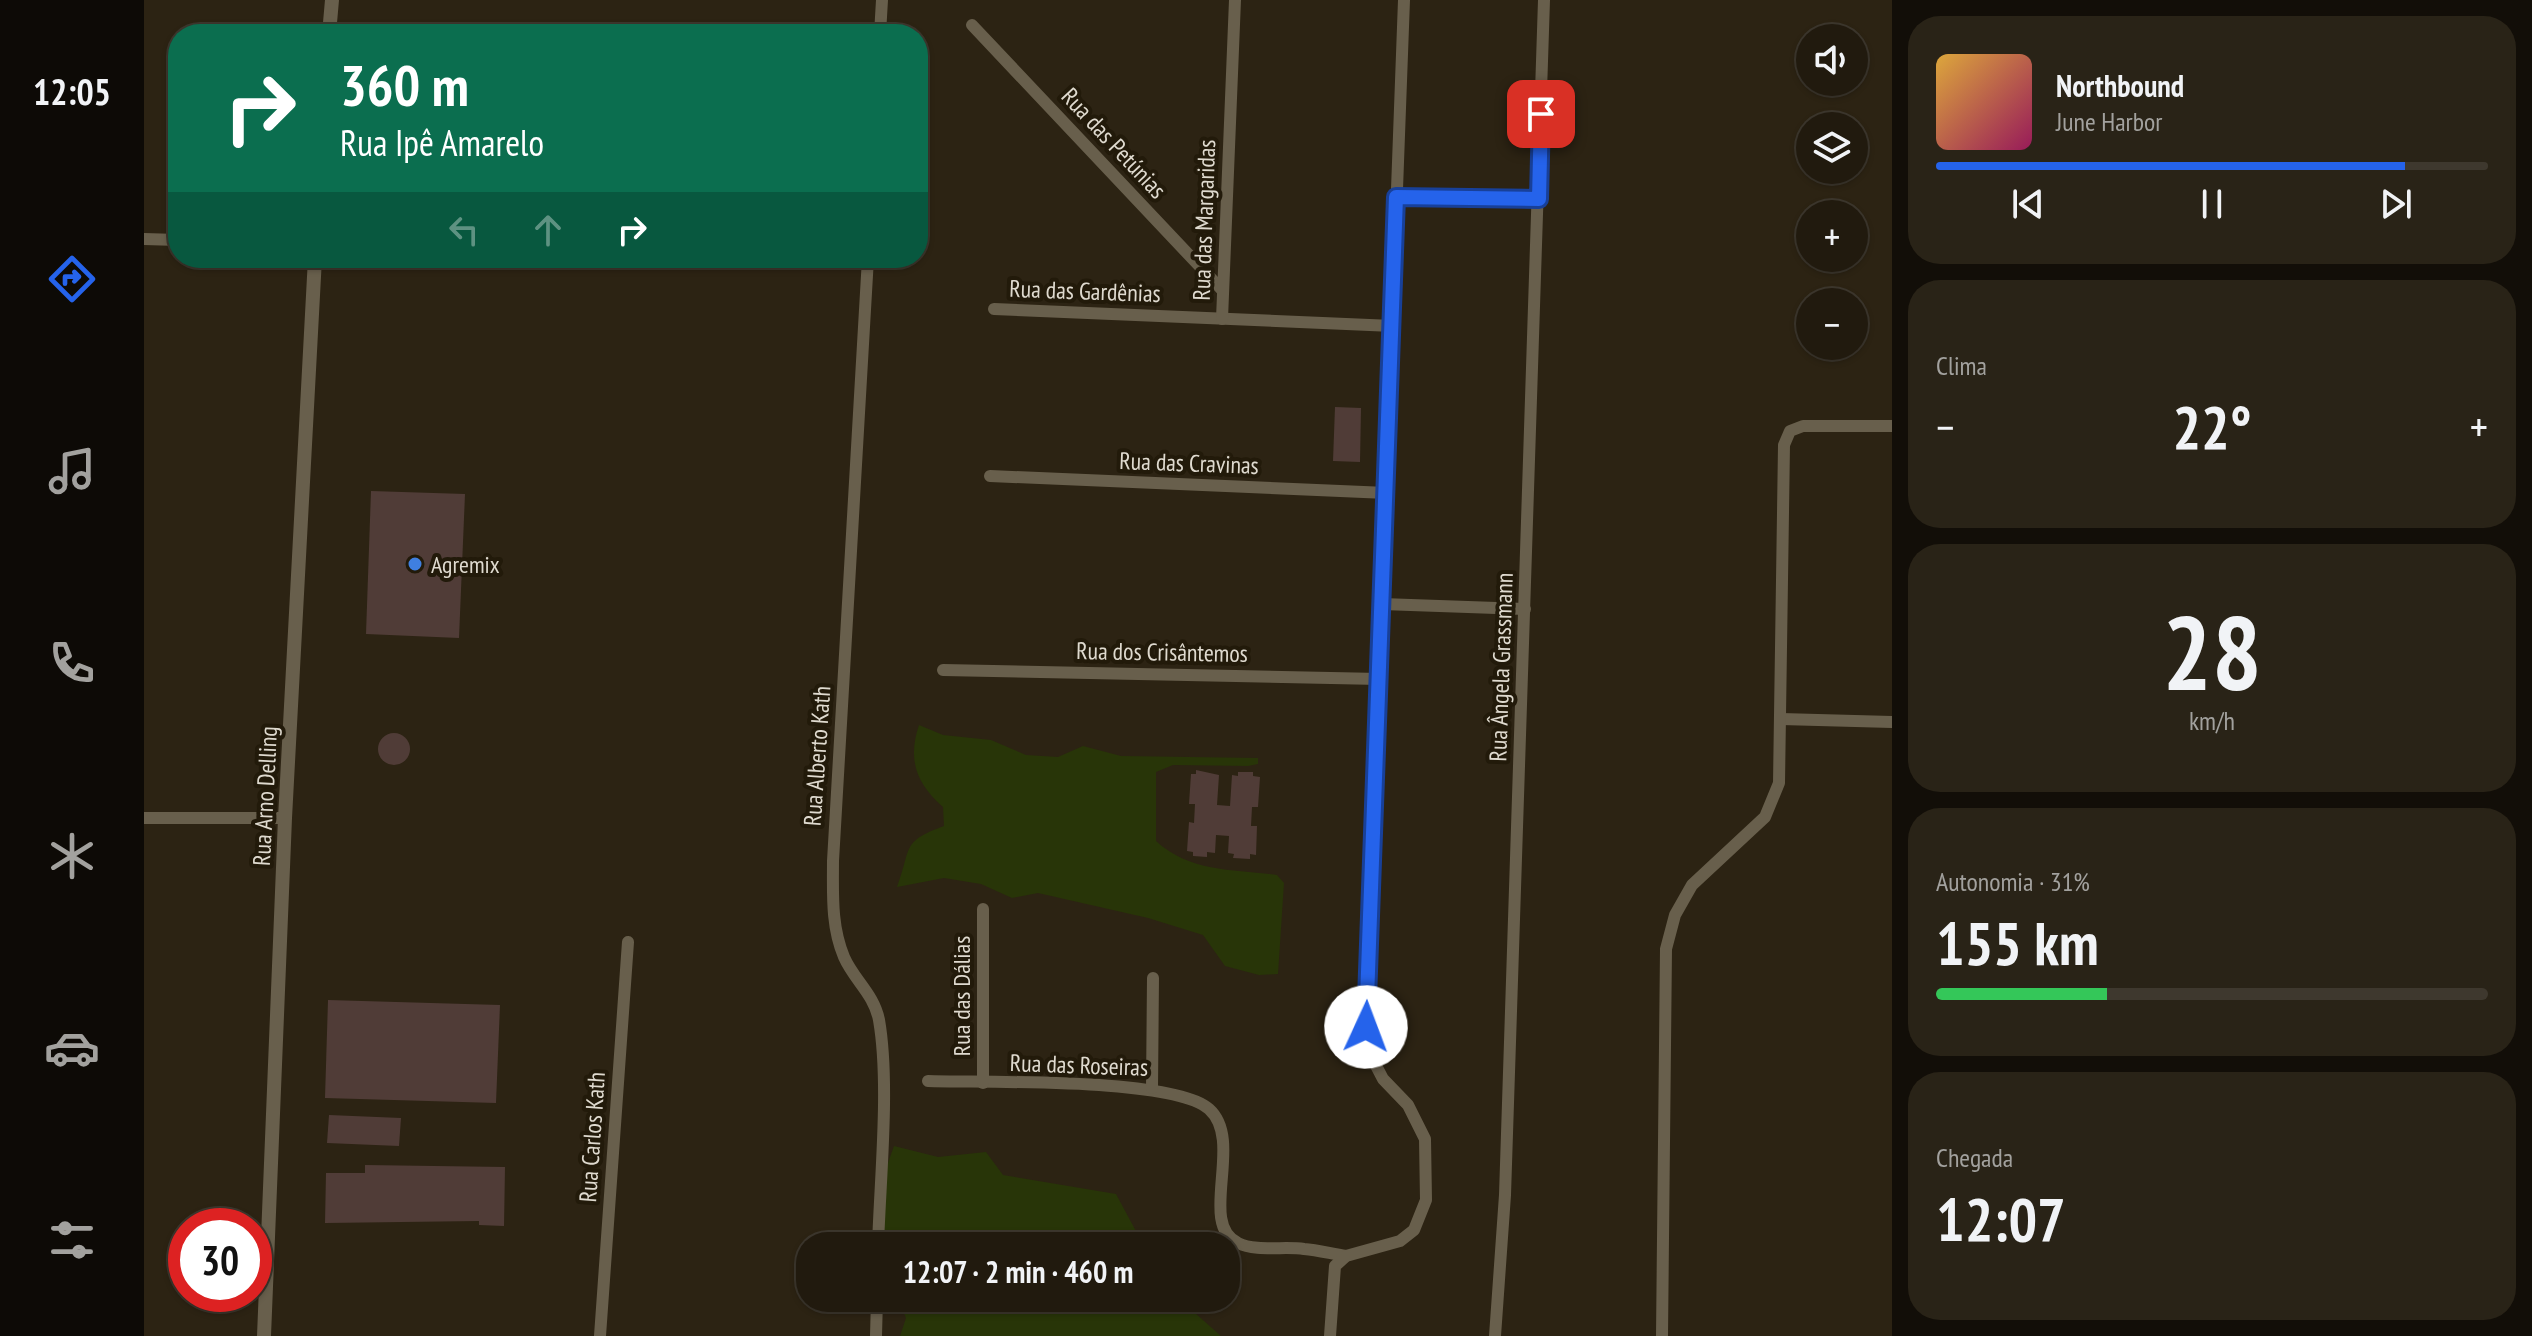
<!DOCTYPE html>
<html lang="pt">
<meta charset="utf-8">
<style>
:root{--surface:#211a0e;--page:#292317;--text:#f1f3f6;--muted:#a2a19e;--line:#3e382e;--accent:#2563eb}
body{margin:0;font-family:"PT Sans Narrow",sans-serif;background:var(--page);color:var(--text);height:100vh;display:flex;flex-direction:column;font-size:30px;white-space:nowrap}
*{box-sizing:border-box;margin:0}
p{font-size:26px;color:var(--muted)}
.icon{flex:none;width:44px;height:44px;fill:none;stroke:currentColor;stroke-width:2;stroke-linecap:round;stroke-linejoin:round}
.map{position:relative;flex:1;overflow:hidden}
.side{display:flex;flex-direction:column;gap:16px;padding:16px;background:#120e08;width:640px}
.side>*{flex:none}
.top-card{position:absolute;left:24px;top:24px;width:760px;height:244px;border-radius:32px;box-shadow:0 2px 6px #0004,0 0 0 2px var(--line);background:#0b6e4f;color:#fff;overflow:hidden}
.buttons{position:absolute;left:1652px;top:24px;display:grid;gap:16px}
.buttons a{display:grid;place-items:center;width:72px;height:72px;border-radius:50%;background:var(--surface);box-shadow:0 2px 6px #0004,0 0 0 2px var(--line);font-size:40px}
.speed{position:absolute;left:24px;top:1208px;display:flex;gap:16px;font-size:40px;font-weight:700;text-align:center}
.speed>*{display:grid;place-content:center;width:104px;height:104px;border-radius:50%;background:var(--surface);box-shadow:0 2px 6px #0004,0 0 0 2px var(--line);line-height:1}
.speed .limit{border:12px solid #d22;background:#fff;color:#111}
.pin{position:absolute;display:grid;place-items:center;width:68px;height:68px;color:#fff;margin:-34px;border-radius:16px;box-shadow:0 4px 12px #0006}
.me{position:absolute;width:88px;margin:-44px;rotate:2deg;stroke-linejoin:round;filter:drop-shadow(0 0 6px #0008)}
.turn{display:flex;align-items:center;gap:28px;height:168px;padding:0 40px;font-size:36px}
.turn .icon{width:104px;height:104px;stroke-width:2.5}
.turn b{display:block;font-size:56px;line-height:68px}
.lanes{display:flex;align-items:center;height:76px;padding:0 40px;background:#0003;justify-content:center;gap:40px;direction:ltr}
.lanes .off{opacity:.35}
.big{font-size:60px;font-weight:700;line-height:1.1}
.side .widget{flex:1;display:flex;flex-direction:column;justify-content:center;gap:12px;min-width:0;padding:0 28px;border-radius:32px;background:var(--page)}
.side .dial{align-items:center;gap:0}
.dial b{font-size:104px;line-height:1}
.song{display:flex;align-items:center;gap:24px}
.cover{width:96px;height:96px;border-radius:12px;background:linear-gradient(135deg,hsl(40 70% 55%),hsl(330 70% 35%))}
.played{height:8px;border-radius:4px;background:linear-gradient(90deg,var(--accent) 85%,var(--line) 85%)}
.keys{display:flex;justify-content:space-around;direction:ltr}
.heat{display:flex;justify-content:space-between;align-items:center;font-size:44px;direction:ltr}
.charge{height:12px;border-radius:6px;background:linear-gradient(90deg,#34c759 31%,var(--line) 0)}
.trip{position:absolute;left:652px;top:1232px;width:444px;height:80px;border-radius:32px;background:var(--surface);box-shadow:0 2px 6px #0004,0 0 0 2px var(--line);font-weight:700;line-height:80px;text-align:center}
main{display:flex;flex:1;min-height:0}
.dock{display:flex;flex-direction:column;width:144px;justify-content:space-around;align-items:center;background:#0d0a06;color:var(--muted)}
.dock .icon{width:56px;height:56px}
.dock .current{color:var(--accent)}
.dock b{font-size:36px;color:var(--text)}
.map>svg:first-child{display:block}
.green{fill:#283508}
.building{fill:#503c37}
.lines{fill:none;stroke-linecap:round;stroke-linejoin:round}
.minor{stroke:#685f4c;stroke-width:12}
.tertiary{stroke:#685f4c;stroke-width:14}
.route-casing{stroke:#184099;stroke-width:20}
.route{stroke:#2563eb;stroke-width:14}
.shop-dot{fill:#3f7fe0;stroke:#221a0a;stroke-width:3}
.labels{text-anchor:middle;dominant-baseline:central;stroke-width:8;stroke-linejoin:round;paint-order:stroke}
.street-label{font-size:24px;fill:#dfdacf;stroke:#221a0a}
.poi-label{font-size:24px;fill:#dfdacf;stroke:#221a0a;text-anchor:start}
</style>
<main>
<nav class="dock">
<b>12:05</b>
<svg class="icon current" aria-label="directions" viewBox="0 0 24 24"><path d="M12 3l9 9-9 9-9-9zM9 14v-3h6M13 9l2 2-2 2"/></svg>
<svg class="icon" aria-label="music" viewBox="0 0 24 24"><path d="M9 18V5l10-2v13"/><circle cx="6" cy="18" r="3"/><circle cx="16" cy="16" r="3"/></svg>
<svg class="icon" aria-label="phone" viewBox="0 0 24 24"><path d="M5 4h4l2 5-3 2q2 4 5 5l2-3 5 2v4C11 20 4 13 5 4z"/></svg>
<svg class="icon" aria-label="climate" viewBox="0 0 24 24"><path d="M12 3v18M4 7l16 10M4 17L20 7"/></svg>
<svg class="icon" aria-label="car" viewBox="0 0 24 24"><path d="M5 17H2v-5l4-1 3-4h7l3 4 3 1v5h-3M9 17h6M6 11h13"/><circle cx="7" cy="17" r="2"/><circle cx="17" cy="17" r="2"/></svg>
<svg class="icon" aria-label="filters" viewBox="0 0 24 24"><path d="M4 7h16M4 17h16"/><circle cx="9" cy="7" r="2"/><circle cx="15" cy="17" r="2"/></svg>
</nav>
<div class="map">
<svg width="1748" height="1336" viewBox="0 0 1748 1336">
<rect width="100%" height="100%" fill="#2c2313"/>
<!-- green -->
<g class="green">
<path d="M775 725 799 735 847 740 882 755 914 757 939 746 977 756 1114 758V764L1104 766 1029 765 1012 772V841C1047 873 1090 869 1133 875L1140 883 1134 974 1115 975 1081 966 1059 935 1004 918 894 893 868 898 837 884 800 878 753 887C768 848 756 842 800 826L799 807C773 784 763 761 775 725Z"/>
<polygon points="750,1146 794,1157 842,1152 859,1175 972,1194 1000,1246 740,1246 741,1171"/>
<polygon points="754,1298 1034,1298 1077,1336 756,1336 762,1318"/>
</g>
<!-- building -->
<g class="building">
<polygon points="1191,407 1217,408 1216,462 1189,461"/>
<polygon points="227,491 321,494 315,638 222,634"/>
<circle cx="250" cy="749" r="16"/>
<polygon points="1052,770 1075,775 1073,805 1086,806 1088,775 1094,776 1094,772 1109,772 1109,776 1116,777 1114,807 1108,807 1107,826 1113,826 1112,855 1106,854 1106,859 1089,858 1090,854 1084,853 1085,836 1072,835 1071,853 1063,852 1063,857 1049,856 1049,852 1043,851 1045,822 1050,823 1051,804 1045,804 1047,774 1052,774"/>
<polygon points="184,1000 356,1005 352,1103 181,1098"/>
<polygon points="185,1115 257,1118 255,1146 183,1143"/>
<polygon points="221,1165 361,1167 360,1226 335,1225 335,1221 181,1223 182,1173 221,1173"/>
</g>
<g class="lines">
<!-- minor -->
<g class="minor">
<polyline points="828,25 1079,291"/>
<polyline points="736,34 738,0"/>
<polyline points="1252,197 1395,199"/>
<polyline points="0,239 34,240"/>
<path d="M724 258 689 861C689 894 687 926 700 957 710 980 730 994 735 1020 746 1084 736 1179 734 1246"/>
<polyline points="850,309 1249,326"/>
<polyline points="1078,319 1091,0"/>
<polyline points="846,476 1243,493"/>
<polyline points="1238,604 1381,609"/>
<polyline points="799,670 1236,679"/>
<polyline points="1637,719 1748,722"/>
<polyline points="0,818 141,818"/>
<path d="M784 1081C840 1083 1029 1077 1065 1109 1101 1141 1053 1224 1094 1243 1112 1252 1141 1246 1160 1249 1174 1250 1188 1254 1202 1256"/>
<polyline points="839,1083 839,909"/>
<polyline points="1008,1088 1009,978"/>
<polyline points="456,1336 484,942"/>
<polyline points="732,1336 733,1298"/>
<polyline points="1186,1336 1191,1266 1202,1256 1256,1241 1270,1230 1282,1200 1281,1139 1264,1105 1239,1079 1227,1056 1222,1027 1260,0"/>
<polyline points="1351,1336 1361,1195 1400,0"/>
<polyline points="1518,1336 1522,949 1531,915 1548,885 1621,817 1635,783 1640,445 1646,431 1659,426 1748,426"/>
</g>
<!-- tertiary -->
<g class="tertiary">
<polyline points="185,34 188,0"/>
<polyline points="120,1336 141,818 171,258"/>
</g>
</g>
<g class="lines">
<defs>
<polyline id="route" points="1222,1027 1252,197 1395,199 1397,114"/>
</defs>
<!-- route casing -->
<use href="#route" class="route-casing"/>
<!-- route -->
<use href="#route" class="route"/>
</g>
<!-- markers -->
<circle class="shop-dot" cx="271" cy="564" r="8"/>
<g class="labels">
<!-- street labels -->
<g class="street-label">
<text transform="translate(970 143) rotate(47)">Rua das Petúnias</text>
<text transform="translate(1060 220) rotate(-88)">Rua das Margaridas</text>
<text transform="translate(941 291) rotate(2)">Rua das Gardênias</text>
<text transform="translate(1045 463) rotate(2)">Rua das Cravinas</text>
<text transform="translate(1018 652) rotate(1)">Rua dos Crisântemos</text>
<text transform="translate(1357 667) rotate(-88)">Rua Ângela Grassmann</text>
<text transform="translate(673 756) rotate(-86)">Rua Alberto Kath</text>
<text transform="translate(121 796) rotate(-87)">Rua Arno Delling</text>
<text transform="translate(817 996) rotate(-90)">Rua das Dálias</text>
<text transform="translate(935 1065) rotate(2)">Rua das Roseiras</text>
<text transform="translate(448 1137) rotate(-86)">Rua Carlos Kath</text>
</g>
<!-- poi labels -->
<g class="poi-label">
<text x="287" y="564">Agremix</text>
</g>
</g>
</svg>
<div class="buttons">
<a><svg class="icon" aria-label="sound" viewBox="0 0 24 24"><path d="M4 9h4l5-4v14l-5-4H4zM17 9q2 3 0 6"/></svg></a>
<a><svg class="icon" aria-label="layers" viewBox="0 0 24 24"><path d="M12 4l9 5-9 5-9-5zM3 14l9 5 9-5"/></svg></a>
<a>+</a>
<a>−</a>
</div>
<div class="speed"><div class="limit">30</div></div>
<div class="pin" style="left:1397px;top:114px;background:#d93025"><svg class="icon" aria-label="arrive" viewBox="0 0 24 24"><path d="M6 21V4h12l-3 4 3 4H6"/></svg></div>
<svg class="me" style="left:1222px;top:1027px" viewBox="-20 -20 40 40"><circle r="19" fill="#fff"/><path d="M0-13L10 11 0 6-10 11z" fill="#2563eb"/></svg>
<div class="trip">12:07 · 2 min · 460 m</div>
<div class="top-card">
<div class="turn"><svg class="icon" aria-label="right" viewBox="0 0 24 24"><path d="M7 20v-9h11M14 6l5 5-5 5"/></svg><div><b>360 m</b>Rua Ipê Amarelo</div></div>
<div class="lanes"><svg class="icon off" aria-label="left" viewBox="0 0 24 24"><path d="M17 20v-9H6M10 6l-5 5 5 5"/></svg><svg class="icon off" aria-label="ahead" viewBox="0 0 24 24"><path d="M12 20V5M6 11l6-6 6 6"/></svg><svg class="icon" aria-label="right" viewBox="0 0 24 24"><path d="M7 20v-9h11M14 6l5 5-5 5"/></svg></div>
</div>
</div>
<section class="side">
<div class="widget">
<div class="song"><i class="cover"></i><div><b>Northbound</b><p>June Harbor</p></div></div>
<div class="played"></div>
<div class="keys"><svg class="icon" aria-label="previous" viewBox="0 0 24 24"><path d="M18 5L8 12l10 7zM5 5v14"/></svg><svg class="icon" aria-label="pause" viewBox="0 0 24 24"><path d="M8 5v14M16 5v14"/></svg><svg class="icon" aria-label="next" viewBox="0 0 24 24"><path d="M6 5l10 7-10 7zM19 5v14"/></svg></div>
</div>
<div class="widget"><p>Clima</p>
<div class="heat"><a>−</a><b class="big">22°</b><a>+</a></div>
</div>
<div class="widget dial"><b>28</b><p>km/h</p></div>
<div class="widget"><p>Autonomia · 31%</p><b class="big">155 km</b><div class="charge"></div></div>
<div class="widget"><p>Chegada</p><b class="big">12:07</b></div>
</section>
</main>
